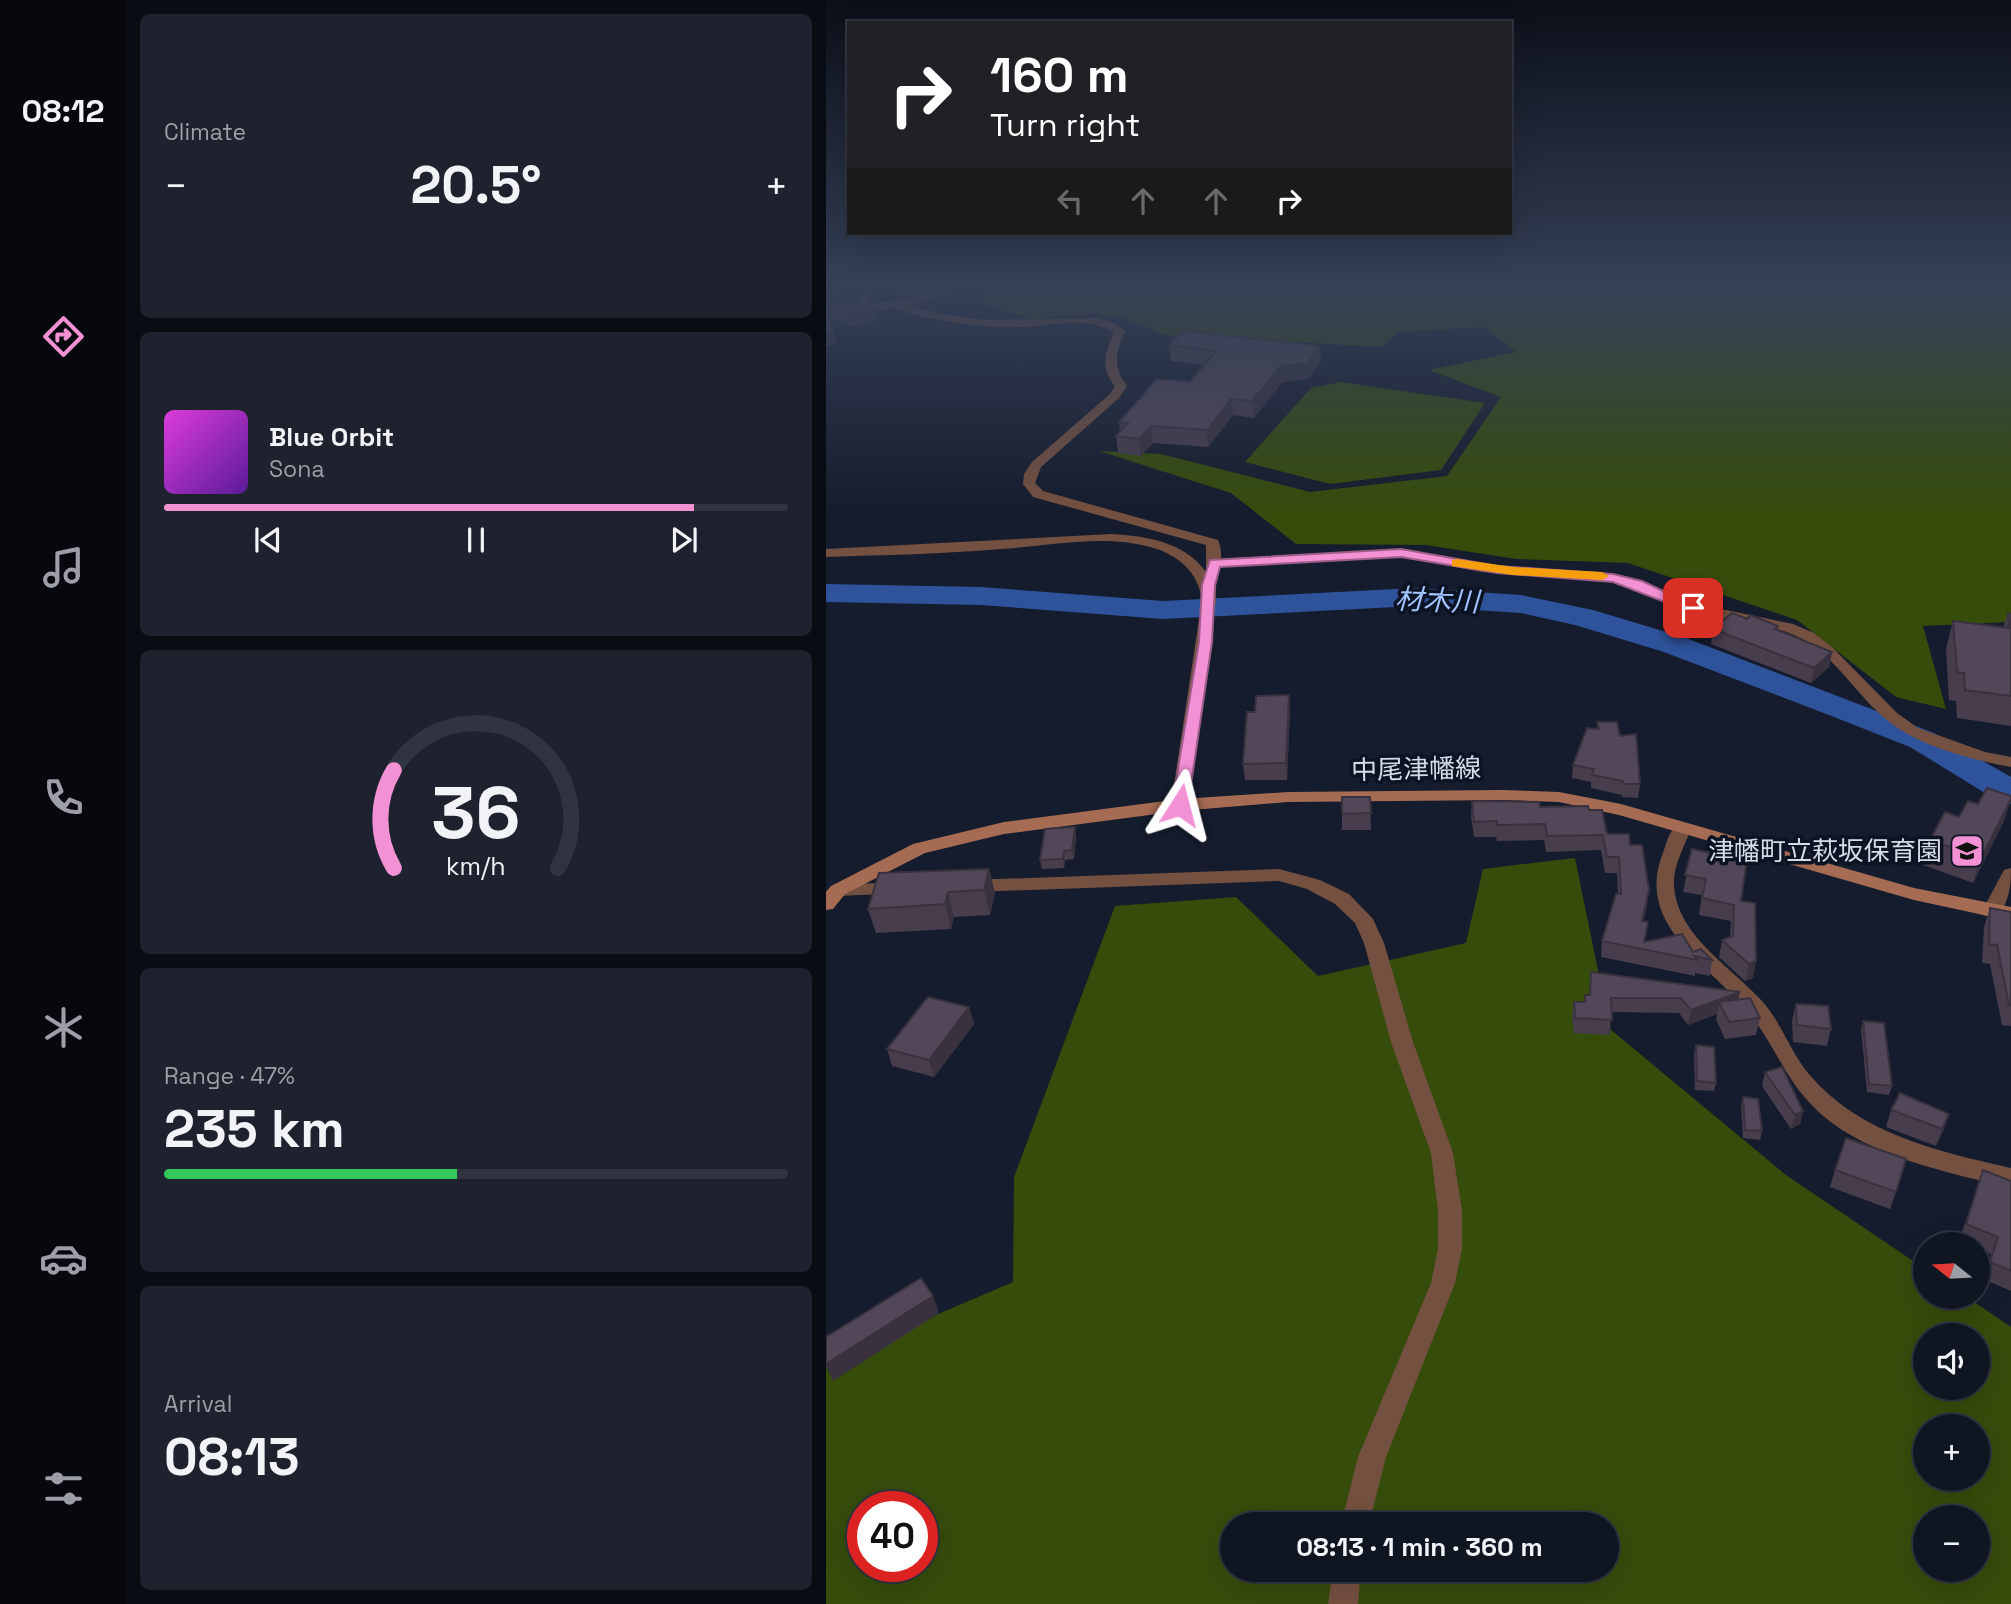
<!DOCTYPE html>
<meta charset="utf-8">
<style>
:root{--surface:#101522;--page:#1e222f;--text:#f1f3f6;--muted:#9c9fa5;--line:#303440;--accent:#f391d5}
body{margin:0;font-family:"Space Grotesk","Noto Sans JP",sans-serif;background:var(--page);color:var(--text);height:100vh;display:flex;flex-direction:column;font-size:26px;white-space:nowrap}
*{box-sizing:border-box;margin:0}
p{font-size:23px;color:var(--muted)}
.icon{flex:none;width:38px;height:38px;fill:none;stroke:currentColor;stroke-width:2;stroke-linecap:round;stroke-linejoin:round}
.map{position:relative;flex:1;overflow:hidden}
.drawer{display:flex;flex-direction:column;gap:14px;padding:14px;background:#090c13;width:700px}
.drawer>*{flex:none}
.banner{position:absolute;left:21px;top:21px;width:665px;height:214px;border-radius:0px;box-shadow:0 7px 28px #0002,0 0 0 2px var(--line);background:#202124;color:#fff;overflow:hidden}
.needle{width:46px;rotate:288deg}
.controls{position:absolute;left:1087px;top:1232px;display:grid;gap:14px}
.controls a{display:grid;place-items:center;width:77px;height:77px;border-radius:50%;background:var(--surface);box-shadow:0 7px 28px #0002,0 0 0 2px var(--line);font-size:35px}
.speed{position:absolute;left:21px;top:1491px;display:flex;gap:14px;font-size:35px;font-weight:700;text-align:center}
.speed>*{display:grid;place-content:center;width:91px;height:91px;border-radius:50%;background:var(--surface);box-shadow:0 7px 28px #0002,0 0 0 2px var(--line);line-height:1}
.speed .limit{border:10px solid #d22;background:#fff;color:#111}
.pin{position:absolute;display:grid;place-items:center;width:60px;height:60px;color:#fff;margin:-30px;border-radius:14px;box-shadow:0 4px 10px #0006}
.me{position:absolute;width:77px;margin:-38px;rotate:9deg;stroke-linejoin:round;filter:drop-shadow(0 0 5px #0008)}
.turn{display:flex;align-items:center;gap:24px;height:147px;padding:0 28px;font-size:32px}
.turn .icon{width:91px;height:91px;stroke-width:2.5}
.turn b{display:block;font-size:49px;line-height:60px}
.lanes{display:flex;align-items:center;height:66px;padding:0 28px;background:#0003;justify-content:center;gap:35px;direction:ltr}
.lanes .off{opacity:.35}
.big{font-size:52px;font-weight:800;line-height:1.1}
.drawer .tile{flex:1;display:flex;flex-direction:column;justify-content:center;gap:10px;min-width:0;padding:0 24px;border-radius:10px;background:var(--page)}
.drawer .dial{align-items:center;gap:0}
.dial svg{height:182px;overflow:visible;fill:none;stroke:var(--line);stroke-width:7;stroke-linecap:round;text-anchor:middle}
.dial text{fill:var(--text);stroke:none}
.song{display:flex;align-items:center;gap:21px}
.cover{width:84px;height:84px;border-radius:10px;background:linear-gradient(135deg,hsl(300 70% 55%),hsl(270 70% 35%))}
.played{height:7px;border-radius:4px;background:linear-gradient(90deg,var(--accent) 85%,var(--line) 85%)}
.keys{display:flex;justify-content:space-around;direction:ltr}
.heat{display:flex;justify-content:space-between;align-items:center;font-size:38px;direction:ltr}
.charge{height:10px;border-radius:5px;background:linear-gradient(90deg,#34c759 47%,var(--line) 0)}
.trip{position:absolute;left:394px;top:1512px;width:399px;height:70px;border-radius:35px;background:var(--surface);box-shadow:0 7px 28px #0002,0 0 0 2px var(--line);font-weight:800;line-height:70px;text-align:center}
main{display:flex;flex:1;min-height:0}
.tab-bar{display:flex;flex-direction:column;width:126px;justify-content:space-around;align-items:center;background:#06080e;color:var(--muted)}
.tab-bar .icon{width:49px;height:49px}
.tab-bar .selected{color:var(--accent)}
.tab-bar b{font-size:32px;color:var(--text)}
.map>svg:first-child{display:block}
.green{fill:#354c0b;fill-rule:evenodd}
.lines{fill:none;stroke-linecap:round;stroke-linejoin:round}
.river{fill:#2e539a;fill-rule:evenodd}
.minor{fill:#745040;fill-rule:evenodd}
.tertiary{fill:#745040;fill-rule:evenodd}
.secondary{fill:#a66c53;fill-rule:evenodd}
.wall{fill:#473d4d}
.shaded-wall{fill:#39323e}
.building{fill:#524759;stroke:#39323e;stroke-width:2}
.route{fill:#f391d5;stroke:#9e5e8a;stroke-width:2}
.slow{fill:#f59e0b}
.labels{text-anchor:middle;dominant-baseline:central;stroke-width:7;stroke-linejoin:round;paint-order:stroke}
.street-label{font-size:26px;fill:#d6dbe7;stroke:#0c1323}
.poi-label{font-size:26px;fill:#d6dbe7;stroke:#0c1323;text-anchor:end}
.water-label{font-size:28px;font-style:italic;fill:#a1c3fe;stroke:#0c1323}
</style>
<main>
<nav class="tab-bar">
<b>08:12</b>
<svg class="icon selected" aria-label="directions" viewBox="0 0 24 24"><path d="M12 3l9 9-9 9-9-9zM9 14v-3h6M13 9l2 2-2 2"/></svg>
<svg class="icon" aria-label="music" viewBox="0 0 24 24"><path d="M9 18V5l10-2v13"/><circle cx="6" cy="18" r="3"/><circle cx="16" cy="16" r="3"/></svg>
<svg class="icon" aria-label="phone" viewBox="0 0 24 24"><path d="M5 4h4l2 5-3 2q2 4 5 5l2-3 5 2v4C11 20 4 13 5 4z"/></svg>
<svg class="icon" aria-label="climate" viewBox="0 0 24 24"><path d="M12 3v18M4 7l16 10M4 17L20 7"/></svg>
<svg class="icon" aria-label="car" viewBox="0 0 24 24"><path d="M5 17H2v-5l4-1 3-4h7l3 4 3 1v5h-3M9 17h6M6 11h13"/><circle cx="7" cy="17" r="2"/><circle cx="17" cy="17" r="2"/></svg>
<svg class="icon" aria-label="filters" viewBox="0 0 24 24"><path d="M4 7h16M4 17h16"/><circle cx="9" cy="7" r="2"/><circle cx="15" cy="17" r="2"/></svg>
</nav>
<section class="drawer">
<div class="tile"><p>Climate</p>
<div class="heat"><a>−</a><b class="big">20.5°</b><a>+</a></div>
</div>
<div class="tile">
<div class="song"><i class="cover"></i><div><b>Blue Orbit</b><p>Sona</p></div></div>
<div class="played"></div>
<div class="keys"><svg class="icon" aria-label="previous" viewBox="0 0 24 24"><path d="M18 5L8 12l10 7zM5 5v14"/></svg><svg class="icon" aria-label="pause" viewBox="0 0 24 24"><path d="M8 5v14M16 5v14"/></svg><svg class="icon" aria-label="next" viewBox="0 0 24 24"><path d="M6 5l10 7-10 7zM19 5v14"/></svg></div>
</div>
<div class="tile dial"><svg viewBox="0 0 100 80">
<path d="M14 69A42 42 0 1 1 86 69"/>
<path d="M14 69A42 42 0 0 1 14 26" stroke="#f391d5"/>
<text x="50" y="56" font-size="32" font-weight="700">36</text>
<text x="50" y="72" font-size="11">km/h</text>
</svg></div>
<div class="tile"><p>Range · 47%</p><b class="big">235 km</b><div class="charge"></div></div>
<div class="tile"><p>Arrival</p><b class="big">08:13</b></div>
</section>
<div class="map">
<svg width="1185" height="1604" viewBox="0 0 1185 1604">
<rect width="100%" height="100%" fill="#151c2d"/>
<!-- green -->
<g class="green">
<polygon points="168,287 1185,287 1185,622 1097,626 1120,709 1070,697 971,620 802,563 690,559 600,545 470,544 405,493 273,451 335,454 484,492 621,476 675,397 603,370 690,352 658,327 573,332 555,347 338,335 300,319 269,314 207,319 148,302"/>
<polygon points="514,382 659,403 615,470 504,484 419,462 485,388"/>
<path d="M749 858 784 1029 960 1175 1099 1269V1297H1141L1185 1327V1604H0V1362L187 1282 188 1177 289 906 410 897 492 976 640 943 657 869ZM1099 1335H1152V1388H1099ZM1099 1426H1152V1479H1099ZM37 1507H96V1566H37ZM1099 1517H1152V1570H1099ZM406 1524H780V1570H406Z"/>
</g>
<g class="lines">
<!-- river -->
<polygon class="river" points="0,584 155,587 337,601 589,588 695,595 767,610 860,638 1108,733 1185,777 1185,804 1172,801 1084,747 1008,717 838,652 749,625 695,613 589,606 337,619 155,605 0,602"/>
<!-- minor -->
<g class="minor">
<path d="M42 287H53L43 298 44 304 80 299 117 287H131C100 311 38 310 0 314V308L34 305 33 297Z"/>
<path d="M575 549 656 564 787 574 817 581 871 604 967 624 988 633 1007 648 1071 713 1092 728 1159 752 1185 757V767C1144 759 1094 747 1061 720 1031 696 1010 657 976 639 942 620 899 624 862 611 836 602 814 589 787 582L656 572 575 557 389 567 382 563 389 559Z"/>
<path d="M856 823 865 829C859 845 849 862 848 879 846 933 905 966 936 1001 955 1022 964 1051 982 1073 1033 1134 1111 1151 1185 1168V1188C1125 1173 1057 1160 1006 1123 962 1089 957 1059 927 1018 889 967 807 928 837 853 841 842 844 826 856 823Z"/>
<path d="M1185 868C1185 887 1183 899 1173 916H1159L1156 911 1178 870Z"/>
</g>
<!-- tertiary -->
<g class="tertiary">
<path d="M72 303 115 314 160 320 271 318 287 323 299 331C290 352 286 367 301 386L293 398 215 467 209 483 217 491 392 540C401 561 387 579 390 600L360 809 354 811 345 805 376 600C372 571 351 554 324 547 276 534 224 546 175 549 117 554 58 555 0 557V549L286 534C320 536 359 542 380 572V545L207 497 197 484 198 474 206 462 284 394 289 386C274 368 279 352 288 332 259 315 224 327 192 327 150 327 108 322 68 308V304Z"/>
<polygon points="453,869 494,880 523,894 547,919 558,943 587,1042 627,1153 636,1210 636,1249 629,1283 560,1457 543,1524 515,1524 532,1457 605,1283 612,1249 612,1210 605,1153 565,1042 538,943 529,923 509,904 481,889 453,881 145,892 136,886 145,880"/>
<polygon points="71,883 80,889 78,893 12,896 3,890 12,884"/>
<polygon points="507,1570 535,1570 532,1604 502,1604"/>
</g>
<!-- secondary -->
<polygon class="secondary" points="677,790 733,792 795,804 1088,888 1185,907 1185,921 1088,900 793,815 733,802 677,800 462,802 354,811 178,834 99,853 19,894 7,909 0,910 0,892 5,886 87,844 178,822 354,799 462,792"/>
</g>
<!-- wall -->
<g class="wall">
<polygon points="69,287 108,287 84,295 70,293"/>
<polygon points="0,289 11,294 14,304 48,309 51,320 28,327 5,318 10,344 0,346"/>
<polygon points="343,345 494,346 495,361 482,379 456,382 428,418 407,415 382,447 327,443 315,456 292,453 290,436 294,431 293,422 364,382 378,365 345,361"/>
<polygon points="1182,613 1185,614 1185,726 1131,718 1130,701 1123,700 1120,649 1127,621 1177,628"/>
<polygon points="921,619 952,626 952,630 1006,652 1003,667 985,683 885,644 887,629"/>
<polygon points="464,711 461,780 419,780 417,764"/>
<polygon points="771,722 794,736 814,784 812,798 796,797 796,795 765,788 765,782 746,778 747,765 771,729"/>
<polygon points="544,797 545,830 516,830 516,814"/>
<polygon points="646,801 763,810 781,834 804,845 821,906 817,921 819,941 867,952 886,960 884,976 869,973 869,976 775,957 776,941 792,894 791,873 779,873 775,850 720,852 718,840 671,841 670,837 648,837 645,817"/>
<polygon points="1133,817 1178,821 1147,883 1097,865 1104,840"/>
<polygon points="249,827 250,836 248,859 239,860 238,868 216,869 214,860"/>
<polygon points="866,849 915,901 930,961 927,978 919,981 893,957 896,940 904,937 905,921 873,915 876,895 857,892"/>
<polygon points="163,869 169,893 164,915 128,917 125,929 50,933 42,909"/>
<polygon points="1164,908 1185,912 1185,1026 1176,1025 1164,964 1156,963 1158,927"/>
<polygon points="765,972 913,999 934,1018 930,1035 899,1039 890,1019 891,1014 862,1025 853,1013 785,1012 784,1035 748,1033 746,1016 748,1002 758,1002 763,995"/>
<polygon points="970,1004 1005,1029 1001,1046 967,1042 966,1021"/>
<polygon points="143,1007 148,1024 108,1077 66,1066 61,1049"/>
<polygon points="1037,1021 1066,1086 1063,1095 1041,1092 1035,1029"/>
<polygon points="870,1045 890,1083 888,1091 869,1090 868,1054"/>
<polygon points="939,1072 977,1111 974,1124 965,1129 936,1086"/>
<polygon points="917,1097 936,1131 934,1140 917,1138 915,1105"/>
<polygon points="1065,1110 1123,1114 1117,1131 1110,1146 1060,1127"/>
<polygon points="1009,1170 1070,1192 1064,1209 1004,1187"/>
<polygon points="1157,1170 1185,1248 1185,1291 1157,1279 1165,1254 1152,1248 1152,1244 1141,1244 1133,1241"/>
</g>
<!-- shaded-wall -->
<g class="shaded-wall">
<polygon points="82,287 108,287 84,295"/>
<polygon points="11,294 14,304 0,306 0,295"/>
<polygon points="2,307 10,344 0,346 0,334"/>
<polygon points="48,309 51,320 28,327 25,316"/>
<polygon points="494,346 495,361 482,379 456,382 428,418 426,401 455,366"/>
<polygon points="405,399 407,415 382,447 381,430"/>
<polygon points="325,426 327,443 315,456 313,439"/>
<polygon points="1006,652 1003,667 985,683 988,668"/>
<polygon points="463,695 464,711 461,780 460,763"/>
<polygon points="1185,799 1178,821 1147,883 1155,858"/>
<polygon points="249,827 250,836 248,859 246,850"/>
<polygon points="238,851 239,860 238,868 237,859"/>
<polygon points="163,869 169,893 164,915 158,890"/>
<polygon points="823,890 821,906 814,937 816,921"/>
<polygon points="122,892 128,917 125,929 119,904"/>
<polygon points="930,961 927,978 919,981 923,964"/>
<polygon points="914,992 911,1007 893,1002 891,1014 862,1025 865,1010"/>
<polygon points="143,1007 148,1024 108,1077 103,1060"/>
<polygon points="977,1111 974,1124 965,1129 969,1115"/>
<polygon points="1123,1114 1117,1131 1110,1146 1116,1129"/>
<polygon points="107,1296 113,1313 7,1381 0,1366 0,1364"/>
</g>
<!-- building -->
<g class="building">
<polygon points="0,289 11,294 0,295"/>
<polygon points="34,303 48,309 25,316 2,307 7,333 0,334 0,305"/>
<polygon points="357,331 494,346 482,363 455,366 426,401 405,399 381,430 325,426 313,439 290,436 302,423 293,422 331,379 364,382 390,351 343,345"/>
<polygon points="906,613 921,619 925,615 952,626 949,629 1006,652 988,668 887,629"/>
<polygon points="1182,613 1185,614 1185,696 1139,690 1138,673 1131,672 1127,621 1183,628"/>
<polygon points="463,695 460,763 417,764 421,712 429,712 430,696"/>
<polygon points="771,722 791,722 794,736 810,734 814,784 797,784 797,781 766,775 768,769 747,765 761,728 773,729"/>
<polygon points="1161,788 1185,796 1185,799 1155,858 1104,840 1119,812 1133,817 1142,801 1152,804"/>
<polygon points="516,797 544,797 545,813 516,814"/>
<polygon points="646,801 713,802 714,807 762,806 763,810 776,810 781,834 803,834 804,845 816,845 823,890 816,921 822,922 818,942 856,934 867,952 875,949 886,960 868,956 871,960 776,941 790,894 795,894 793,857 781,857 777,835 721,836 719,824 671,825 671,821 648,822"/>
<polygon points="249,827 246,850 238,851 237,859 214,860 219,829"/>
<polygon points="891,846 922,852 915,901 929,903 930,961 923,964 896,940 907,936 908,905 876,898 880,879 859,875 866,849 889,854"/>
<polygon points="163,869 158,890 122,892 119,904 42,909 53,873"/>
<polygon points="1164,908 1185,912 1185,1006 1183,1005 1171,945 1163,944"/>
<polygon points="765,972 914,992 865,1010 855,998 785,998 786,1020 749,1018 748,1002 759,1002 759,995 764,995"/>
<polygon points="102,997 143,1007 103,1060 61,1049"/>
<polygon points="924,998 934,1018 903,1022 893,1002"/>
<polygon points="970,1004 1002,1006 1005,1029 971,1025"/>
<polygon points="1037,1021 1058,1023 1066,1086 1043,1084"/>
<polygon points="870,1045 888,1047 890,1083 871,1081"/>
<polygon points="956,1067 977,1111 969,1115 939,1072"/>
<polygon points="1074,1093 1123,1114 1116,1129 1065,1110"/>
<polygon points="917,1097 932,1099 936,1131 919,1130"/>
<polygon points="1020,1138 1080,1159 1070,1192 1009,1170"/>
<polygon points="1157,1170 1185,1181 1185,1271 1164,1262 1172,1237 1140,1224"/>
<polygon points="95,1278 107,1296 0,1364 0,1337"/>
</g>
<!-- sky -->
<linearGradient id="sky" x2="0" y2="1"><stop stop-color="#0c0f19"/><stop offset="0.56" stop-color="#354057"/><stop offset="1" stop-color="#354057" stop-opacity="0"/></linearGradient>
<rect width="1185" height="512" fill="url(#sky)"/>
<!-- route -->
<polygon class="route" points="575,549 671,566 787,574 816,581 873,608 862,611 787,582 671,573 575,557 394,567 389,585 386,642 362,805 360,809 349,809 346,805 373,642 376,585 384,560"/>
<!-- slow -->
<polygon class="slow" points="631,559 687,567 776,572 783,576 776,580 687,575 626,566 626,560"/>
<!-- icons -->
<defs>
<symbol id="school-square" viewBox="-11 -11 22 22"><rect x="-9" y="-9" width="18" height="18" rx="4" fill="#f391d5" stroke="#0c1323"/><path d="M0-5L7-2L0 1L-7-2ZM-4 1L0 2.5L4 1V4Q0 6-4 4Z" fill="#111"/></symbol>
</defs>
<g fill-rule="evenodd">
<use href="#school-square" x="1122" y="832" width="38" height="38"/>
</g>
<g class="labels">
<!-- street labels -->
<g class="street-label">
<text transform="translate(590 769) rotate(-1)">中尾津幡線</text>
</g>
<!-- poi labels -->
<g class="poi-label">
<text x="1116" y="851">津幡町立萩坂保育園</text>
</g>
<!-- water labels -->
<g class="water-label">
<text transform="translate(611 600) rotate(2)">材木川</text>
</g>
</g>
</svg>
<div class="controls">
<a><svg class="needle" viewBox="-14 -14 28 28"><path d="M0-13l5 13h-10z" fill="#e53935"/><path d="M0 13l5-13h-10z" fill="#9c9fa5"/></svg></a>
<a><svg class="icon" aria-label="sound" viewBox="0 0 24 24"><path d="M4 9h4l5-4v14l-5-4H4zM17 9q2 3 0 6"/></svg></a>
<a>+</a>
<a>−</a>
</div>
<div class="speed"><div class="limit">40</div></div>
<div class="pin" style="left:867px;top:608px;background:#d93025"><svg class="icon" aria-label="arrive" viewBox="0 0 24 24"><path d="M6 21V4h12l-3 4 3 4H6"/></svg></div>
<svg class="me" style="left:354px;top:805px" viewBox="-20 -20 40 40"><path d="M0-17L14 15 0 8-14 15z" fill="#f391d5" stroke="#fff" stroke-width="4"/></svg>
<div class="trip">08:13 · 1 min · 360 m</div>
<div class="banner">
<div class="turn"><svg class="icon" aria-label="right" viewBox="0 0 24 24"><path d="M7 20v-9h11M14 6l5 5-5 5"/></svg><div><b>160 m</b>Turn right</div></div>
<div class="lanes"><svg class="icon off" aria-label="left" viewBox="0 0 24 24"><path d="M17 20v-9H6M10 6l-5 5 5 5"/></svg><svg class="icon off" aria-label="ahead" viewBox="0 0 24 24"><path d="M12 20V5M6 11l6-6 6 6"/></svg><svg class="icon off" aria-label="ahead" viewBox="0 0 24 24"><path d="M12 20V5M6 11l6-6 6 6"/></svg><svg class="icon" aria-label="right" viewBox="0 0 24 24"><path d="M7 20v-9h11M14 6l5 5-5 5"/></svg></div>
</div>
</div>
</main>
